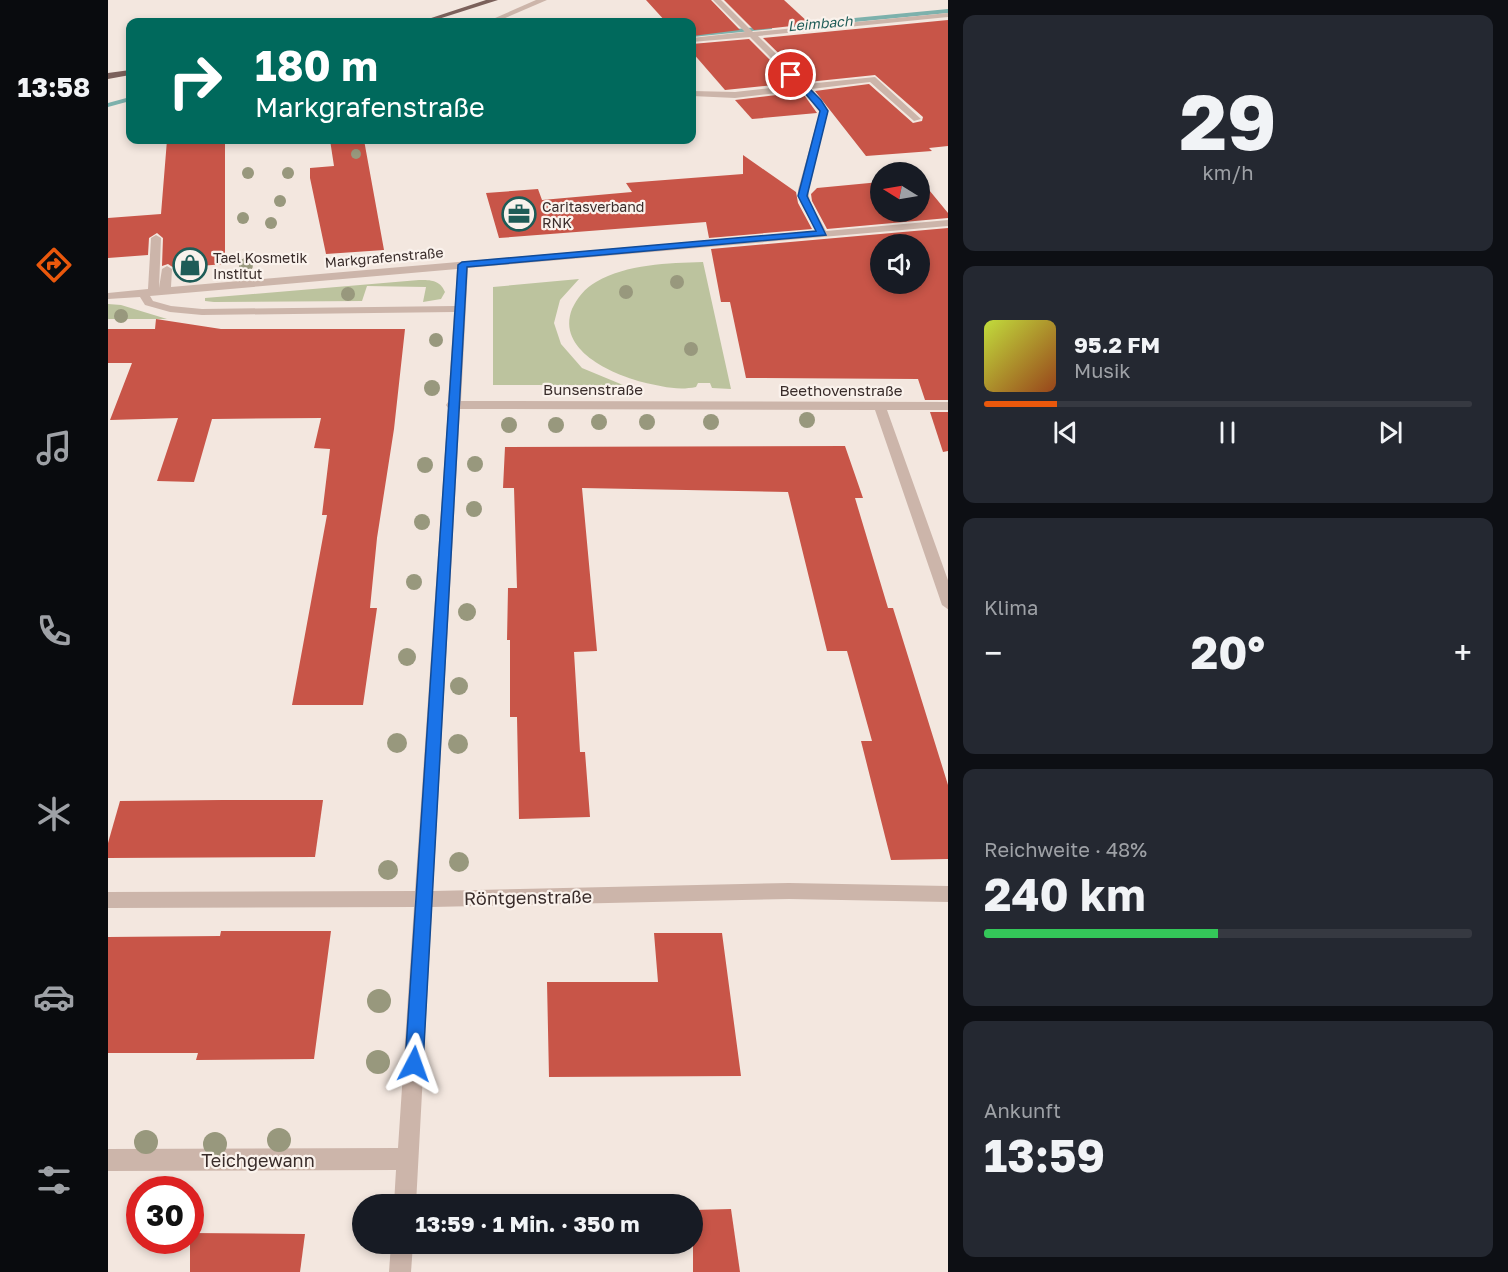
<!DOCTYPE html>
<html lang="de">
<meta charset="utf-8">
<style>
:root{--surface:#171b24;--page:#242831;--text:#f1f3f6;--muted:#9ea1a6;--line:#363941;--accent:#ea580c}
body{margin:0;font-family:"Golos Text",sans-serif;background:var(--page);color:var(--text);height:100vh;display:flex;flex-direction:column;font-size:22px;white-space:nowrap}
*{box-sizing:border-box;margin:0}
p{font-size:20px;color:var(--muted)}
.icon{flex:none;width:33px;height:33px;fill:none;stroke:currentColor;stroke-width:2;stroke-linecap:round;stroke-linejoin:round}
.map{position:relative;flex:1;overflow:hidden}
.drawer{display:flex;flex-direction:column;gap:15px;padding:15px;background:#0d0f14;width:560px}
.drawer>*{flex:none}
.hud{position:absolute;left:18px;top:18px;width:570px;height:126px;border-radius:12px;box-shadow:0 3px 9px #0003;background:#00695c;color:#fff;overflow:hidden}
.needle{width:39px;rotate:281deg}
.buttons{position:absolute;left:762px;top:162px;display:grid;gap:12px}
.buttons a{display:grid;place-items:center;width:60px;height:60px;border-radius:50%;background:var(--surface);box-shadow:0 3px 9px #0003;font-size:30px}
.speed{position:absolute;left:18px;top:1176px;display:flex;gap:12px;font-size:30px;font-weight:700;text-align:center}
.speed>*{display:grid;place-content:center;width:78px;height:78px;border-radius:50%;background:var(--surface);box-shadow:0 3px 9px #0003;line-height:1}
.speed .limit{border:9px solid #d22;background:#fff;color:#111}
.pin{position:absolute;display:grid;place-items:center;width:51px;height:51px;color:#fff;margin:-26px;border:3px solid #fff;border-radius:50%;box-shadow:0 2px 6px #0007}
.me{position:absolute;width:66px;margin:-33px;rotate:4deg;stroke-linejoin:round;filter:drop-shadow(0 0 4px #0008)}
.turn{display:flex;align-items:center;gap:21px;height:126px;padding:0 30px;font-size:27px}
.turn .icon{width:78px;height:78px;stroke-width:2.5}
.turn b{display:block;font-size:42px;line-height:51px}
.big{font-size:45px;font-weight:700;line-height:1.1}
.drawer .widget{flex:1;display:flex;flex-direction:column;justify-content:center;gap:9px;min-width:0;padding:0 21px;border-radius:12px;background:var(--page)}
.drawer .dial{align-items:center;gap:0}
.dial b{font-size:78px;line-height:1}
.song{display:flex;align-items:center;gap:18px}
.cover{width:72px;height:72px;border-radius:9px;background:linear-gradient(135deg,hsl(70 70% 55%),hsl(20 70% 35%))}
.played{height:6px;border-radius:3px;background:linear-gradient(90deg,var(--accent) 15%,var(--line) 15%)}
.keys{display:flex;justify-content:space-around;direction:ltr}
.heat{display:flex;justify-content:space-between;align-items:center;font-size:33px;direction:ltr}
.charge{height:9px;border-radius:4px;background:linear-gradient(90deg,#34c759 48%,var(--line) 0)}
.trip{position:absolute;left:244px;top:1194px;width:351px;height:60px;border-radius:30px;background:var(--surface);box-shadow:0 3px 9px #0003;font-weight:700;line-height:60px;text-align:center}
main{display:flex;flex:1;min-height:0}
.dock{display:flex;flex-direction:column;width:108px;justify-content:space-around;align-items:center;background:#090b0e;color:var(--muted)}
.dock .icon{width:42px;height:42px}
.dock .selected{color:var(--accent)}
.dock b{font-size:27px;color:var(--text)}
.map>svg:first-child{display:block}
.green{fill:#bcc39e}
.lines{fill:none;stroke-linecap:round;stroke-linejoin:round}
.stream{fill:#7db1ac;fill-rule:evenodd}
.building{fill:#c85548;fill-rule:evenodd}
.minor{fill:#ccb5aa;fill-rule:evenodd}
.major{fill:#7b615b;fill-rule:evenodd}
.tree{fill:#98987d}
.route{fill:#1a73e8;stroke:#114b97;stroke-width:1.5}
.labels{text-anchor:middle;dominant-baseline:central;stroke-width:4.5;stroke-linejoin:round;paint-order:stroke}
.far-water-label{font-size:14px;font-style:italic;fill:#1e5c57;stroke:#faf2ec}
.far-poi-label{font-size:14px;fill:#392c2a;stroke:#faf2ec;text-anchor:start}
.far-street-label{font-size:14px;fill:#392c2a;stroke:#faf2ec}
.street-label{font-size:15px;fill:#392c2a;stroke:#faf2ec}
.near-street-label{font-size:18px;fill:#392c2a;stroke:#faf2ec}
</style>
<main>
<nav class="dock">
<b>13:58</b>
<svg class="icon selected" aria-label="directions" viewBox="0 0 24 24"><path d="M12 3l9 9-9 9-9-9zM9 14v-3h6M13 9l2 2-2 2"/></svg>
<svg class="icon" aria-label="music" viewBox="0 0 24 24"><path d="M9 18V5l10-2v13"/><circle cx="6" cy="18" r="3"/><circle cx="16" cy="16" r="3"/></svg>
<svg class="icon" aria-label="phone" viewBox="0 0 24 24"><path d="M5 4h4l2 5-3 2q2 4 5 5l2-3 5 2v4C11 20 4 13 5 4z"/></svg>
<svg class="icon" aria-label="climate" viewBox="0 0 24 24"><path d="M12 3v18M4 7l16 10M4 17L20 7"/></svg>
<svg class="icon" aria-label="car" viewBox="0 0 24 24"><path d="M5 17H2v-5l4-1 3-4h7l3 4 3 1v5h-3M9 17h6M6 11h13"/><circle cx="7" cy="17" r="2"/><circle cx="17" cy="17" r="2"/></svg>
<svg class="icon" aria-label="filters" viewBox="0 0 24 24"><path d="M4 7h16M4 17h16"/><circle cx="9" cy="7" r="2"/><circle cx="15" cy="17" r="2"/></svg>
</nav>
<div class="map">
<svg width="841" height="1272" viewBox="0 0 841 1272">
<rect width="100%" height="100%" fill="#f3e7df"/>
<!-- green -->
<g class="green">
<path d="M595 262 623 389 604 388 602 383H590L588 387C569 391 552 386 534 382 504 374 448 350 464 309 469 298 477 288 488 282 519 264 560 263 595 262Z"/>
<polygon points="471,279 452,300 446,323 453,344 474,368 515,385 385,385 385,287"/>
<path d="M311 280C323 280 332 280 337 292L333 299 315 302 318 287 259 286 254 301 106 302 97 301V298Z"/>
<polygon points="0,304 13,305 59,319 0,319"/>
</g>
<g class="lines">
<!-- stream -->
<g class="stream">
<polygon points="841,9 841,13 684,28 680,26 684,24"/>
<polygon points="662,26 664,27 664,29 584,37 584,33"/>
<polygon points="22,97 22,101 0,107 0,103"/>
</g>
</g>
<!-- building -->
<g class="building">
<polygon points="538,0 603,0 632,30 584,36 584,22 558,22"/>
<polygon points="616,0 676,0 702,24 646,30"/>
<polygon points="840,20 840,146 821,148 824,151 758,156 707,91 761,84 805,123 814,121 815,117 767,75 700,82 655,38"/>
<polygon points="641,39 685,83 617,90 584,52 584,44"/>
<polygon points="694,92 709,113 644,119 627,100"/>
<polygon points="59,140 117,140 117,264 66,268 60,264 54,266 55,238 49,233 41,238 40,255 0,258 0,218 53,214"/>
<polygon points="222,140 256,140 276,250 218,254 202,178 202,168 226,166"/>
<polygon points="635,155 688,192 690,203 704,229 601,238 598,222 391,238 378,193 430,189 434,200 524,192 518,183 635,174"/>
<polygon points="812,179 840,213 840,218 719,229 704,201 703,194 709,188 772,182 772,212 812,212"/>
<path d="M840 228V400H817L810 379 638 378 622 302H613L603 249ZM772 244H812V284H772Z"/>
<polygon points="48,319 113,329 297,329 286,429 269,538 262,608 269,608 255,705 184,705 219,515 214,515 222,449 206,448 213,418 104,419 86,482 49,481 70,418 2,420 24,363 0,363 0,329 47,329"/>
<polygon points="822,412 840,412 840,451 835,452"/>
<polygon points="737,446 755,498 747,498 780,608 785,608 840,785 840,859 783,860 753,741 764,741 739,651 719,651 680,492 474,488 489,651 466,652 472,752 477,752 482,817 411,819 409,717 402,717 402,640 399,640 400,588 409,588 406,488 395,488 397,447"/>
<polygon points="114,800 215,800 207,857 0,858 0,843 12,801"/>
<polygon points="113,931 223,931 206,1059 88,1060 90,1053 0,1053 0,937 112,936"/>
<polygon points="546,933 614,933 633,1076 441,1077 439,982 550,982"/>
<polygon points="623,1209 632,1272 585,1272 585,1210"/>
<polygon points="82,1233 197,1234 192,1272 82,1272"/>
</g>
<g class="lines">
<!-- minor -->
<g class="minor">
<polygon points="428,0 439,0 388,22 378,22"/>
<path d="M605 0H613L645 32 841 13V17L650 36 699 84 767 77 813 119 806 121 762 82 703 89 720 111 700 190 702 202 718 231 841 220V226L360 268 353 401 841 402V410H779L841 583V610L834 605 767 410 352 409 325 891 681 883 841 886V902L681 899 324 907 308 1204H286L288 1170 0 1171V1149L290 1148 306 907 0 908V892L307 891 340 408 338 405 340 402 346 312 94 315 62 312 37 305 32 297 0 299V293L40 289 43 238 48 235 53 238 51 288 54 269 59 266 64 269 63 287 708 231 692 202 690 190 712 111 695 90 627 98 584 96V91L627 92 690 85 642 37 584 42V38L637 32ZM349 269 347 306 94 309 63 306 45 301 42 296Z"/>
<polygon points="283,1244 305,1244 303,1272 281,1272"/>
</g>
<!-- major -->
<g class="major">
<polygon points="378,0 390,0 321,22 311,22"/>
<polygon points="22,70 22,75 0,79 0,73"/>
</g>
</g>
<!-- trees -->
<g class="tree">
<circle cx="248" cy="154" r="5"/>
<circle cx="140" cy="173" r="6"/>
<circle cx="180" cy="173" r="6"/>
<circle cx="172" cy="201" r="6"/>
<circle cx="135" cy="218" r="6"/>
<circle cx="163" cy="223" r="6"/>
<circle cx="138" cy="265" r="7"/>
<circle cx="569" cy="282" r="7"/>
<circle cx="518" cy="292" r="7"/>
<circle cx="240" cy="294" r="7"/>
<circle cx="13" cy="316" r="7"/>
<circle cx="328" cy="340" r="7"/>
<circle cx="583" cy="349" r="7"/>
<circle cx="324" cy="388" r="8"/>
<circle cx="699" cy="420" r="8"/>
<circle cx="491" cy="422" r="8"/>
<circle cx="539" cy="422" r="8"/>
<circle cx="603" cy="422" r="8"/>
<circle cx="401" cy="425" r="8"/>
<circle cx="448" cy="425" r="8"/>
<circle cx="367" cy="464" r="8"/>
<circle cx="317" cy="465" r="8"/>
<circle cx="366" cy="509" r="8"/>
<circle cx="314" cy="522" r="8"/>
<circle cx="306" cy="582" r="8"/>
<circle cx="359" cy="612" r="9"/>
<circle cx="299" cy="657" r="9"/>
<circle cx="351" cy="686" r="9"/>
<circle cx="289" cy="743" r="10"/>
<circle cx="350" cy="744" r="10"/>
<circle cx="351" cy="862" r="10"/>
<circle cx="280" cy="870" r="10"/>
<circle cx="271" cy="1001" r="12"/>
<circle cx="270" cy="1062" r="12"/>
<circle cx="171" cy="1140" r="12"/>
<circle cx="38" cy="1142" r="12"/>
<circle cx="107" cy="1144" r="12"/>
</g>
<!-- route -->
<polygon class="route" points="680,73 686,73 713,100 720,111 699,196 718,235 359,267 315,1064 312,1071 306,1073 300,1071 297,1064 350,265 354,262 708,231 690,196 712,111"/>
<!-- icons -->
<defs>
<symbol id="office-ring" viewBox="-11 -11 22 22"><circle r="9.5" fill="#faf2ec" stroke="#1e5c57" stroke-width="1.5"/><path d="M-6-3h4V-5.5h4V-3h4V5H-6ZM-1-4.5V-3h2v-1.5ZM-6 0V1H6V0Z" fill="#1e5c57"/></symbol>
<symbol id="shop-ring" viewBox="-11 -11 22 22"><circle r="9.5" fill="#faf2ec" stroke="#1e5c57" stroke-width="1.5"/><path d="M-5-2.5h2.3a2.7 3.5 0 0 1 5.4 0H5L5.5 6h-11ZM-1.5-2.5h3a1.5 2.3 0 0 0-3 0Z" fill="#1e5c57"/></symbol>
</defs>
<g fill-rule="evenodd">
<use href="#office-ring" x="392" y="195" width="38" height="38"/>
<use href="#shop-ring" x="63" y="246" width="38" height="38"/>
</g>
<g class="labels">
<!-- far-water labels -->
<g class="far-water-label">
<text transform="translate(712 23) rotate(-5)">Leimbach</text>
</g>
<!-- far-poi labels -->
<g class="far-poi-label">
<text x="434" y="206">Caritasverband<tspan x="434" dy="16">RNK</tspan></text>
<text x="105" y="257">Tael Kosmetik<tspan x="105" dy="16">Institut</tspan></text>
</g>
<!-- far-street labels -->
<g class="far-street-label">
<text transform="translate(276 257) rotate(-5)">Markgrafenstraße</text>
</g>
<!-- street labels -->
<g class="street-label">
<text x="485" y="389">Bunsenstraße</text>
<text x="733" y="390">Beethovenstraße</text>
</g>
<!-- near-street labels -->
<g class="near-street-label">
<text transform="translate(420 897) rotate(-1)">Röntgenstraße</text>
<text x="150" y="1160">Teichgewann</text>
</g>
</g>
</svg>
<div class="buttons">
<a><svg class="needle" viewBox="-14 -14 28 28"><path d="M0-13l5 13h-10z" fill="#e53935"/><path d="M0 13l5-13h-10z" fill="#9ea1a6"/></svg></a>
<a><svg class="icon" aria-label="sound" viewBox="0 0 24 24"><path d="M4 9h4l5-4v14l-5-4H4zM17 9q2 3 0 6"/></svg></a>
</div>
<div class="speed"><div class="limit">30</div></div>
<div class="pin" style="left:683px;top:75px;background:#d93025"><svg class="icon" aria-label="arrive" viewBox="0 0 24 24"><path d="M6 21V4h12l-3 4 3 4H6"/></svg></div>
<svg class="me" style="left:306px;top:1064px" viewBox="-20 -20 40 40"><path d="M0-17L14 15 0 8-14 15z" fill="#1a73e8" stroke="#fff" stroke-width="4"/></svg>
<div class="trip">13:59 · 1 Min. · 350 m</div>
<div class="hud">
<div class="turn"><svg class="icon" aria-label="right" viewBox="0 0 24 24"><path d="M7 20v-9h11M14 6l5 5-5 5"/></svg><div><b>180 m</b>Markgrafenstraße</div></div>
</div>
</div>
<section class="drawer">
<div class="widget dial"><b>29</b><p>km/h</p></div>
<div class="widget">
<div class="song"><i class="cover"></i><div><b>95.2 FM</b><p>Musik</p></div></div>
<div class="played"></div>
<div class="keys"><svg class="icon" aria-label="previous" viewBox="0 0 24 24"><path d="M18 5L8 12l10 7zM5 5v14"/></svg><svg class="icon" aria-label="pause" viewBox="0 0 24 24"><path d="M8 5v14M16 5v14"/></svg><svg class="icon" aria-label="next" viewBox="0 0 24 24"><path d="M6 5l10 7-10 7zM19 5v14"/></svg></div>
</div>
<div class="widget"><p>Klima</p>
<div class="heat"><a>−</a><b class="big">20°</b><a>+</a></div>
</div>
<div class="widget"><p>Reichweite · 48%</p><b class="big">240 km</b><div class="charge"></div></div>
<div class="widget"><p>Ankunft</p><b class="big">13:59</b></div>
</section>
</main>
